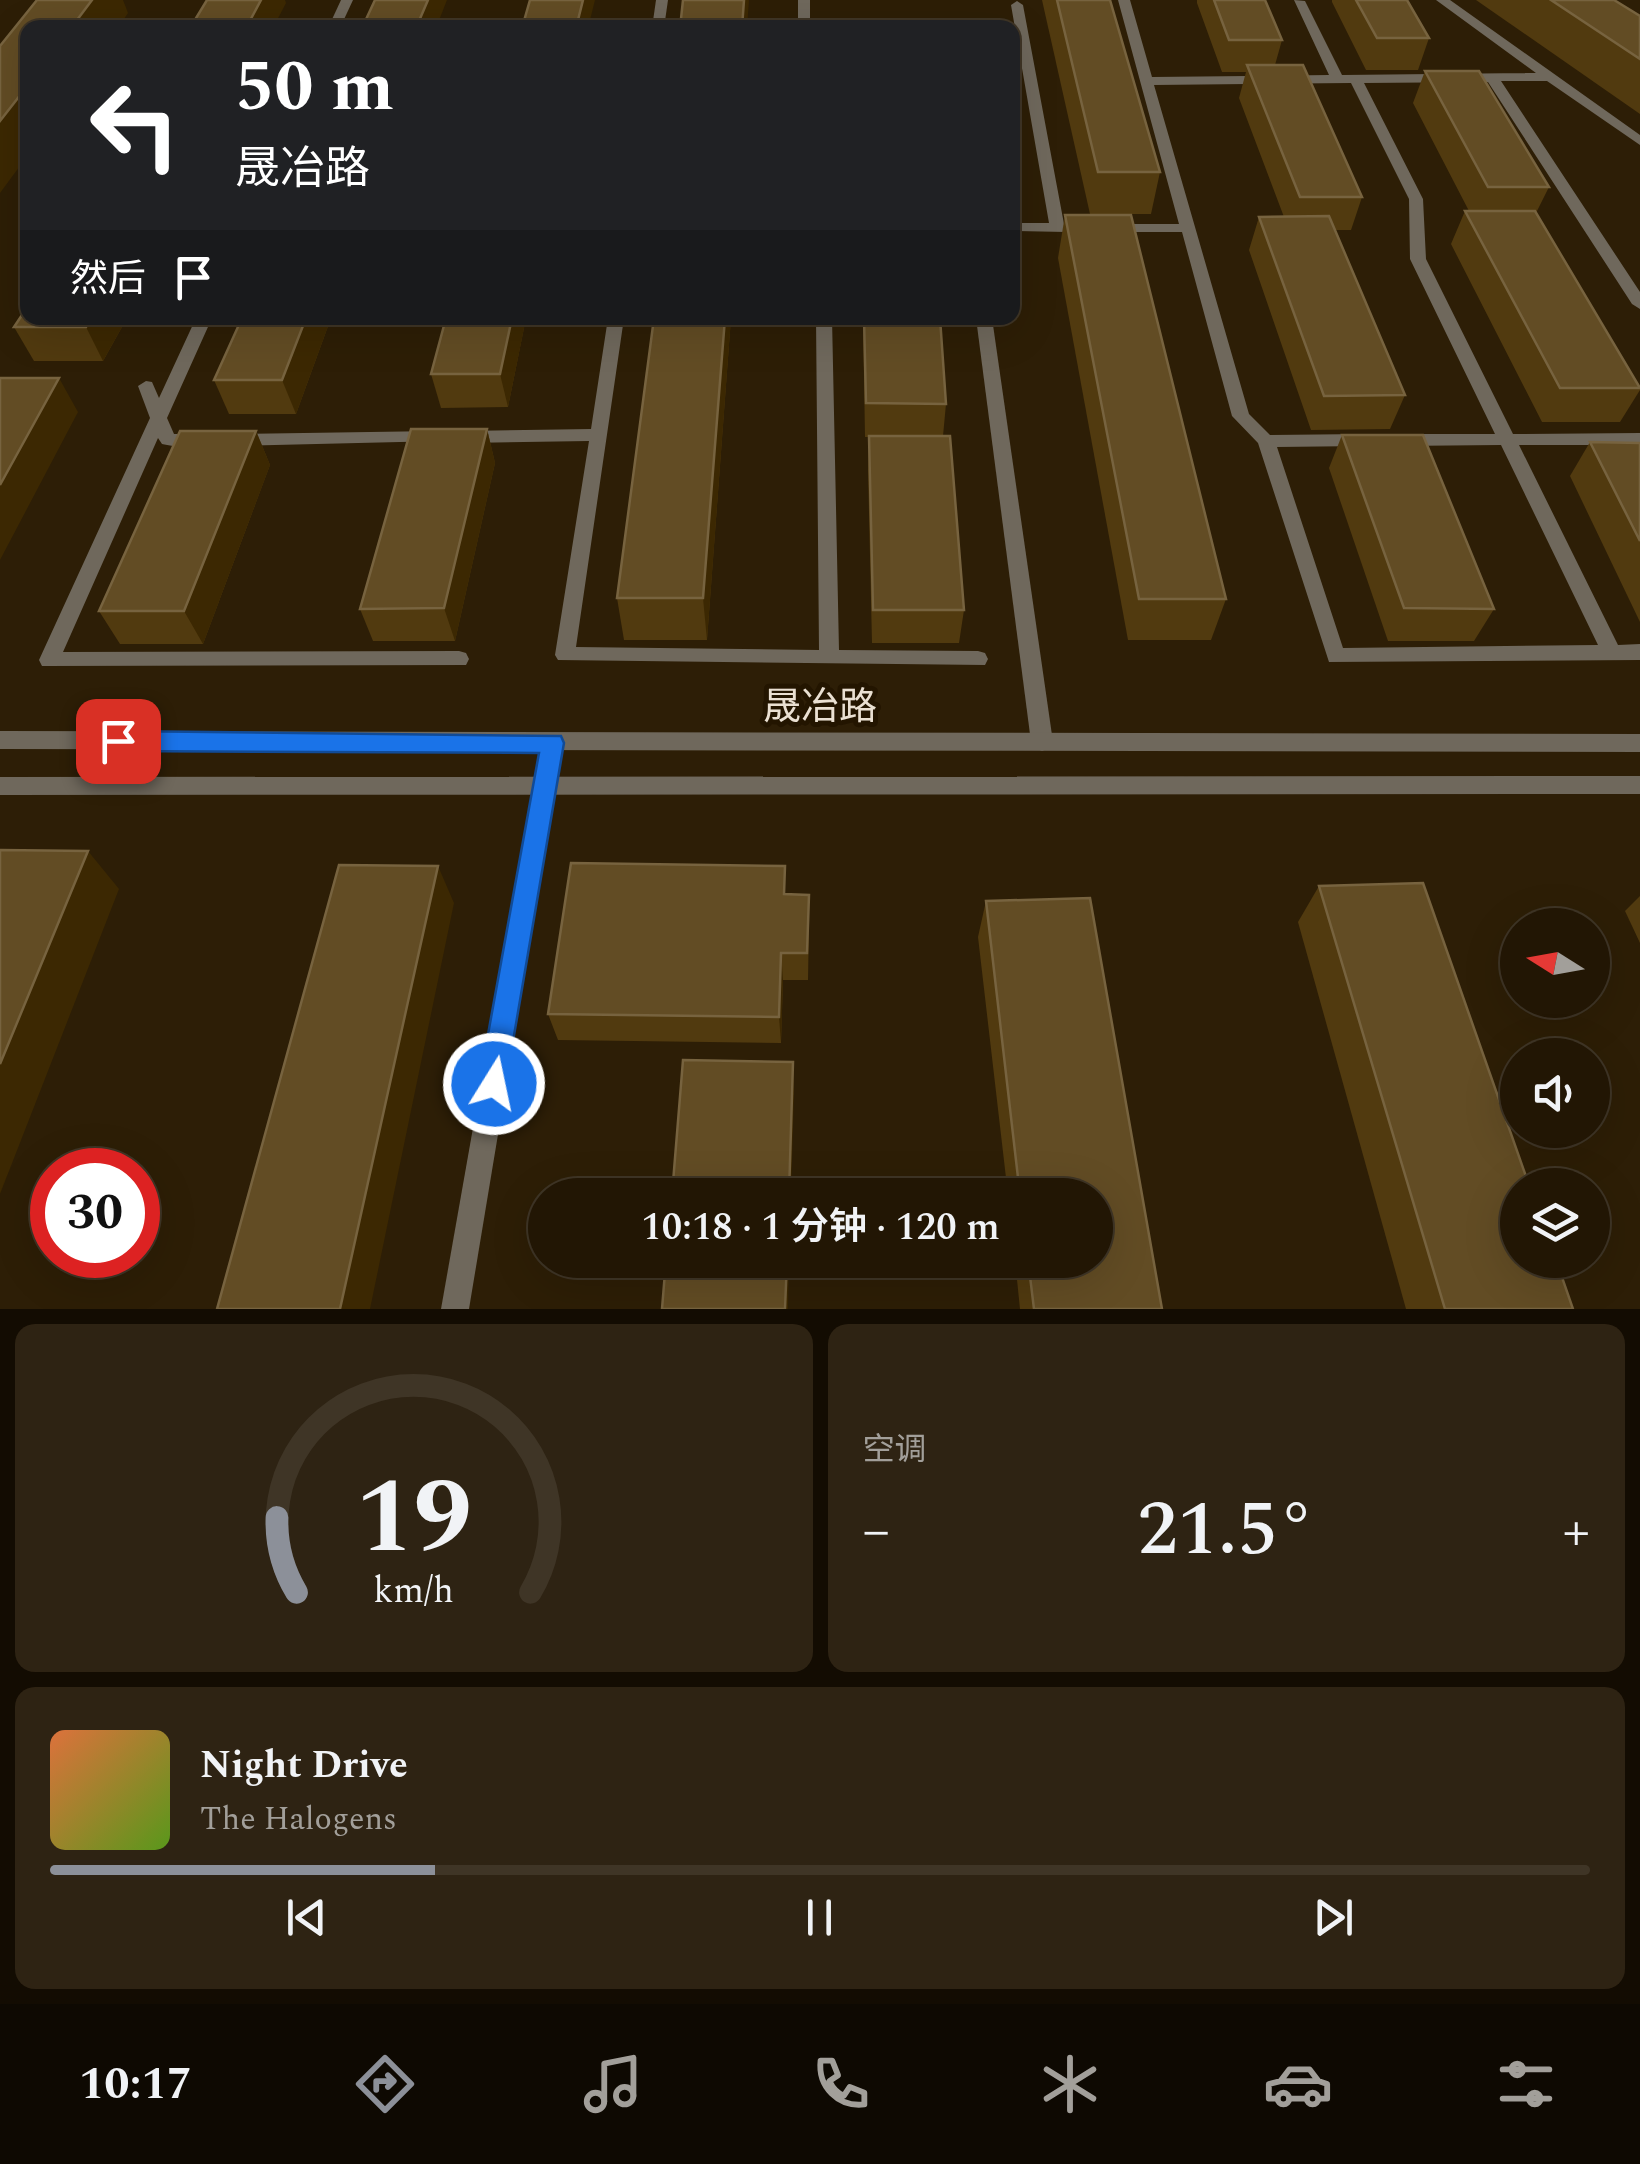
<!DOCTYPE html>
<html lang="zh">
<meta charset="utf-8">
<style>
:root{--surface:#221604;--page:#2e2313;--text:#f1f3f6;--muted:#a29f9a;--line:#3f3526;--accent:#8c9099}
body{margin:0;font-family:Spectral,"Noto Sans SC",serif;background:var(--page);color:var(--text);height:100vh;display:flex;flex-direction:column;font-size:38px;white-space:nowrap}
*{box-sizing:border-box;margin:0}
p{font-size:32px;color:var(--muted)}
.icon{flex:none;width:55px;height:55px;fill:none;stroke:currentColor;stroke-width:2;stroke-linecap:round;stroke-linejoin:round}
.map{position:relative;height:1309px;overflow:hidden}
.details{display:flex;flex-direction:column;gap:15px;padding:15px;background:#130c02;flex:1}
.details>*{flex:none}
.banner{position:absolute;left:20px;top:20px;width:1000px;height:305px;border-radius:20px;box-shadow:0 10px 40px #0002,0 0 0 2px var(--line);background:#202124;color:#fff;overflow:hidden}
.needle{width:65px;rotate:281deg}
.buttons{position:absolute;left:1500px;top:908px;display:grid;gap:20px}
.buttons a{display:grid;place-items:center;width:110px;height:110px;border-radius:50%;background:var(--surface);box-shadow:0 10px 40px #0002,0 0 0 2px var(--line);font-size:50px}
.speed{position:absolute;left:30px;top:1148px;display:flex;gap:20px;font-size:50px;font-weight:700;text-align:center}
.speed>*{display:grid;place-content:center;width:130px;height:130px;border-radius:50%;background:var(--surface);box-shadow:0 10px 40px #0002,0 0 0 2px var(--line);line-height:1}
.speed .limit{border:15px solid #d22;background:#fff;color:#111}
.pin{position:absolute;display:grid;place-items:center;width:85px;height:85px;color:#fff;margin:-42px;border-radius:20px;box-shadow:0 5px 15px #0006}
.me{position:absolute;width:110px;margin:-55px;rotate:10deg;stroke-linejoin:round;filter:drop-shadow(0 0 8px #0008)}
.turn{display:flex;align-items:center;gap:35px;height:210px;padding:0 50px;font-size:45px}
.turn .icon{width:130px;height:130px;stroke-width:2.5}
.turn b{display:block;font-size:70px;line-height:85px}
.then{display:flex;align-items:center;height:95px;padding:0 50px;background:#0003;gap:20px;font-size:38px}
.big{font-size:75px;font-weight:600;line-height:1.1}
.details .widget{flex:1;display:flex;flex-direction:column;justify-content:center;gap:15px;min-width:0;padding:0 35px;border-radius:20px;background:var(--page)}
.details .dial{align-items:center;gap:0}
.dial svg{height:260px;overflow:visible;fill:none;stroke:var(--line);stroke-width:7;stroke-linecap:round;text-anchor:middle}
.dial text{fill:var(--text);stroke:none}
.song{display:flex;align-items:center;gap:30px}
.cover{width:120px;height:120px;border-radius:15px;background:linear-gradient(135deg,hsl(20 70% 55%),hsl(90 70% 35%))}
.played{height:10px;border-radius:5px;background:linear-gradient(90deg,var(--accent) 25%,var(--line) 25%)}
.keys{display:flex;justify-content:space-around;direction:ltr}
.heat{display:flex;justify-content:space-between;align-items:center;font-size:55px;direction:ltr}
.details .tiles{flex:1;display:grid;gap:15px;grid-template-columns:1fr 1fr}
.widget:last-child{grid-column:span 2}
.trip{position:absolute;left:528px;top:1178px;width:585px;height:100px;border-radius:50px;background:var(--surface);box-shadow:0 10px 40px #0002,0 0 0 2px var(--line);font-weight:600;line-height:100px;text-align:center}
.tabs{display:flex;height:160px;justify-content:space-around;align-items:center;background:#0e0902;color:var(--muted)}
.tabs .icon{width:70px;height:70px}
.tabs .active{color:var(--accent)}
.tabs b{font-size:45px;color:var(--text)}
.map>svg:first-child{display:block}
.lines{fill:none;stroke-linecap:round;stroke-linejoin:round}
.service{fill:#6f685c;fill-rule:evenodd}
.minor{fill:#6f685c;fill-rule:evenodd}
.tertiary{fill:#6f685c;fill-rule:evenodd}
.wall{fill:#513a0f}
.shaded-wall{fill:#3c2802}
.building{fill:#624c24;stroke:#77633f;stroke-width:2.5}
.route{fill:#1a73e8;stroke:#114b97;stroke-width:2.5}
.labels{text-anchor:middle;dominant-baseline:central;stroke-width:10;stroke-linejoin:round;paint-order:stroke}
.street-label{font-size:38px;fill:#eae0d2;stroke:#231500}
</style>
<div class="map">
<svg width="1640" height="1309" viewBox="0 0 1640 1309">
<rect width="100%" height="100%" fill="#2d1e06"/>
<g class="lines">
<!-- service -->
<g class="service">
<polygon points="341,0 353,0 340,28 328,28"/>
<polygon points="656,0 668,0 664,28 652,28"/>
<path d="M1118 0H1130L1152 77 1329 75 1294 0 1305 1 1342 75 1536 73 1436 0H1450L1640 135V145L1547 81H1501L1640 292V309L1632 304 1488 82 1364 83 1423 199 1426 259 1513 434 1640 433V445H1519L1618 645 1640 644V660L1329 662 1258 443 1232 416 1182 232H1110L1103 228 1110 224H1179ZM1351 83 1409 199 1410 259 1495 434H1398L1389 440 1398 446 1501 445 1598 645 1343 648 1277 447 1364 446 1373 440 1364 434 1270 435 1249 414 1154 85Z"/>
<polygon points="1017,1 1023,5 1064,224 1073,228 1066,232 1012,231 1012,223 1049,223 1011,5"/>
<path d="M196 318H212L167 418 174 434H201L210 440C200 450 175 447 162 444L158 438 63 652 459 651 466 653 469 659 466 665 42 666 39 660 150 418 138 386 146 381 152 382 159 398Z"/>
<polygon points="608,318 624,318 576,647 819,650 816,318 832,318 839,650 978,651 985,653 988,659 985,665 558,660 555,655 589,441 465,443 456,437 465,431 591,429"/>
<polygon points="436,431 445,437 442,441 235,446 226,440 235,434"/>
</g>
<!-- minor -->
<g class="minor">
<rect x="798" y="0" width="12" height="28"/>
<polygon points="976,318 992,318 1053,742 1049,748 1042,751 1035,748 1031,742"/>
<polygon points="552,734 559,737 563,743 469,1309 441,1309 541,743 545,737"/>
</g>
<!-- tertiary -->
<g class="tertiary">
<polygon points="0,731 1640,734 1640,752 0,749"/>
<polygon points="1640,776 1640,794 0,795 0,777"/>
</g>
</g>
<!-- wall -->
<g class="wall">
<polygon points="1042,0 1110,0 1160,172 1151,214 1090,214"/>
<polygon points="1197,0 1265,0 1282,40 1275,65 1362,197 1351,230 1335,230 1405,395 1390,429 1311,430 1249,250 1259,217 1284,217 1239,98 1246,72 1222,72 1197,3"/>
<polygon points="1332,0 1407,0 1429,38 1418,70 1366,70 1332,2"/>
<polygon points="1476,0 1614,0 1640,16 1640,114"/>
<polygon points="1425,71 1549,187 1536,213 1640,387 1640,390 1620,422 1542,422 1451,244 1465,211 1469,211 1413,103"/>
<polygon points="1065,215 1226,599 1211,640 1128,640 1058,258"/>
<polygon points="28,318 127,318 103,361 34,361 14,327"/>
<polygon points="331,318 296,414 229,414 214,380"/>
<polygon points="446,318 526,318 508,407 441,408 431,374"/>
<polygon points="654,318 731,318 707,640 624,640 617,598"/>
<polygon points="863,318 940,318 946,404 943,436 964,610 959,643 872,643 868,470 869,437 865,437"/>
<polygon points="487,429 495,463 455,641 373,641 360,609"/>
<polygon points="256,431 270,465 203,644 120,644 99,611"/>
<polygon points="1342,435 1494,609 1474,641 1388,641 1329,468"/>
<polygon points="1590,442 1640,443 1640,622 1570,476"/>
<polygon points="1319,886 1573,1309 1406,1309 1298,922"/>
<polygon points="786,894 809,923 808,980 783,980 781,1043 558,1040 548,1014"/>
<polygon points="1640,896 1640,943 1625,911"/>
<polygon points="986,901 1162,1309 1020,1309 1015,1260 1095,1260 1095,1195 1008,1195 978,937"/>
</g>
<!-- shaded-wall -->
<g class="shaded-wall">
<polygon points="92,0 123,0 128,13 118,28 71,28"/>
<polygon points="261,0 285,0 286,3 273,28 246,28"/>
<polygon points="428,0 447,0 436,28 416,28"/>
<polygon points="583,0 595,0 588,28 576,28"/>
<polygon points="744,0 749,0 747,28 742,28"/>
<polygon points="28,85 28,155 0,193 0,121"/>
<polygon points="91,318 127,318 103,361 86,327"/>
<polygon points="306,318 331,318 296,414 282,380"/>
<polygon points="512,318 526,318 508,407 500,374"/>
<polygon points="725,318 731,318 707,640 703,598"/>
<polygon points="59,378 78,412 0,560 0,485"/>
<polygon points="487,429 495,463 455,641 444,608"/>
<polygon points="256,431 270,465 203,644 184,611"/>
<polygon points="88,851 119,889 0,1194 0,1064"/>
<polygon points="438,866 454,903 370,1309 340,1309"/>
<polygon points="781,953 783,980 781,1043 779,1017"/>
<polygon points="793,1062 794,1094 791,1195 789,1195"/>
<polygon points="787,1260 789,1260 788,1309 785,1309"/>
</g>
<!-- building -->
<g class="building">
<polygon points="37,0 92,0 71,28 28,28 28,85 0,121 0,46"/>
<polygon points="207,0 261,0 246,28 190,28"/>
<polygon points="375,0 428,0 416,28 362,28"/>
<polygon points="530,0 583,0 576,28 522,28"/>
<polygon points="683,0 744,0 742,28 680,28"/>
<polygon points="1057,0 1110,0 1160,172 1098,172"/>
<polygon points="1214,0 1265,0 1282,40 1229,40"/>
<polygon points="1356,0 1407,0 1429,38 1377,38"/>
<polygon points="1551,0 1614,0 1640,16 1640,59"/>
<polygon points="1247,65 1303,65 1362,197 1300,197"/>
<polygon points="1425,71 1479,71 1549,187 1488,187"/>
<polygon points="1465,211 1535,211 1640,388 1560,388"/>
<polygon points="1065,215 1131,215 1226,599 1139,599"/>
<polygon points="1329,216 1405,395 1324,396 1259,217"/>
<polygon points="28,306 28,318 91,318 86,327 14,327"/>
<polygon points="242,318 306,318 282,380 214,380"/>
<polygon points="446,318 512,318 500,374 431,374"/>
<polygon points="654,318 725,318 703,598 617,598"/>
<polygon points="864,318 940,318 946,404 866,403"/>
<polygon points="0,378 59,378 0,485"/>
<polygon points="411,429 487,429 444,608 360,609"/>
<polygon points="180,431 256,431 184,611 99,611"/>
<polygon points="1342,435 1423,435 1494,609 1404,608"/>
<polygon points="869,436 950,436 964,610 873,610"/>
<polygon points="1590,442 1640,443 1640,541"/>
<polygon points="0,850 88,851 0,1064"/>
<polygon points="571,863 785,866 784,894 809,895 807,953 781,953 779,1017 548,1014"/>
<polygon points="339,865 438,866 340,1309 217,1309"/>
<polygon points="1423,883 1529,1185 1518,1185 1518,1260 1556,1260 1573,1309 1445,1309 1319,886"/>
<polygon points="1090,898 1162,1309 1034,1309 1028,1260 1095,1260 1095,1195 1020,1195 986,901"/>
<polygon points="683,1060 793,1062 789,1195 672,1195"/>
<polygon points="666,1260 787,1260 785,1309 662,1309"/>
</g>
<!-- route -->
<polygon class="route" points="118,731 561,736 564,743 504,1094 494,1099 483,1094 479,1084 539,753 118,751 106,741"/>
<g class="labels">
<!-- street labels -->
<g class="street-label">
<text x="820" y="708">晟冶路</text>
</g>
</g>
</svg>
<div class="buttons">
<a><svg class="needle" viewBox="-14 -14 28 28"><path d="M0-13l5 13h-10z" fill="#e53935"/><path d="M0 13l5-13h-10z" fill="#a29f9a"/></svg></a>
<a><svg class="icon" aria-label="sound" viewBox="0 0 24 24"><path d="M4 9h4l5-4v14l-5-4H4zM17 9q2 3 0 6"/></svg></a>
<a><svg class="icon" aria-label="layers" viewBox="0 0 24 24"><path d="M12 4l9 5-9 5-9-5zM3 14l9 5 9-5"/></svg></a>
</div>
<div class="speed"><div class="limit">30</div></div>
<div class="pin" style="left:118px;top:741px;background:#d93025"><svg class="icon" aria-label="arrive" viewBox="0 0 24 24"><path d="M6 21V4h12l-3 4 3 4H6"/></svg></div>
<svg class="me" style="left:494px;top:1084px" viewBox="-20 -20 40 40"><circle r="17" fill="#1a73e8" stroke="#fff" stroke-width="3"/><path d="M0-11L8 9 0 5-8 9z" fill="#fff"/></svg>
<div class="trip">10:18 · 1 分钟 · 120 m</div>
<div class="banner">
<div class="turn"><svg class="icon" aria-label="left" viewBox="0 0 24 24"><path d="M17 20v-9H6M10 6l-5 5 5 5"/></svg><div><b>50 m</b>晟冶路</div></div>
<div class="then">然后<svg class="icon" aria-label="arrive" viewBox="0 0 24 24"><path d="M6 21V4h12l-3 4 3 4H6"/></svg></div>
</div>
</div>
<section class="details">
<div class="tiles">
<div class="widget dial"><svg viewBox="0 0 100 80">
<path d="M14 69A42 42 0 1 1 86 69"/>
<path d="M14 69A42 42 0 0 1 8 46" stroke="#8c9099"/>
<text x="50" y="56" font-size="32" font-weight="700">19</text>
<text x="50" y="72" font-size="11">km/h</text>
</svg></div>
<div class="widget"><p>空调</p>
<div class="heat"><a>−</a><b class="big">21.5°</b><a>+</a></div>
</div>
<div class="widget">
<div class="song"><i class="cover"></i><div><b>Night Drive</b><p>The Halogens</p></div></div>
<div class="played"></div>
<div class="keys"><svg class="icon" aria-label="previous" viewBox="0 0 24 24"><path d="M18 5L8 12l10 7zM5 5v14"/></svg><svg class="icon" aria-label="pause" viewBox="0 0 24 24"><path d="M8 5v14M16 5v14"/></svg><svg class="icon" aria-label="next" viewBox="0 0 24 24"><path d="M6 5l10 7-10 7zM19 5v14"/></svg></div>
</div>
</div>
</section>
<nav class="tabs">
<b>10:17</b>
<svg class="icon active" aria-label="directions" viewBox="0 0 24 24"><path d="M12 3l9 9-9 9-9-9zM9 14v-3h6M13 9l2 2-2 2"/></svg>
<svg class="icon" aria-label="music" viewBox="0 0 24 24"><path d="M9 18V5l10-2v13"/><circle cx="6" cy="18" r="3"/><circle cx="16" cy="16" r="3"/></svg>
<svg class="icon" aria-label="phone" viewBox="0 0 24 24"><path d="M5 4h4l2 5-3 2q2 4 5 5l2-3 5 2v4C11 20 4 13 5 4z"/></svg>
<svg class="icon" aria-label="climate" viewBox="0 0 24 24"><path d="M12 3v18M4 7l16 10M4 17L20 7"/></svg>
<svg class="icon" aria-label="car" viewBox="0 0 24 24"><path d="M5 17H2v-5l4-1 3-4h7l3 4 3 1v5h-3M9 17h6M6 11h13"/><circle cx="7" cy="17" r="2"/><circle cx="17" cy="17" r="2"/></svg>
<svg class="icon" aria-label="filters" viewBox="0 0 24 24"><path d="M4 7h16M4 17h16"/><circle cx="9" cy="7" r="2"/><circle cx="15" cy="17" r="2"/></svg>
</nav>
